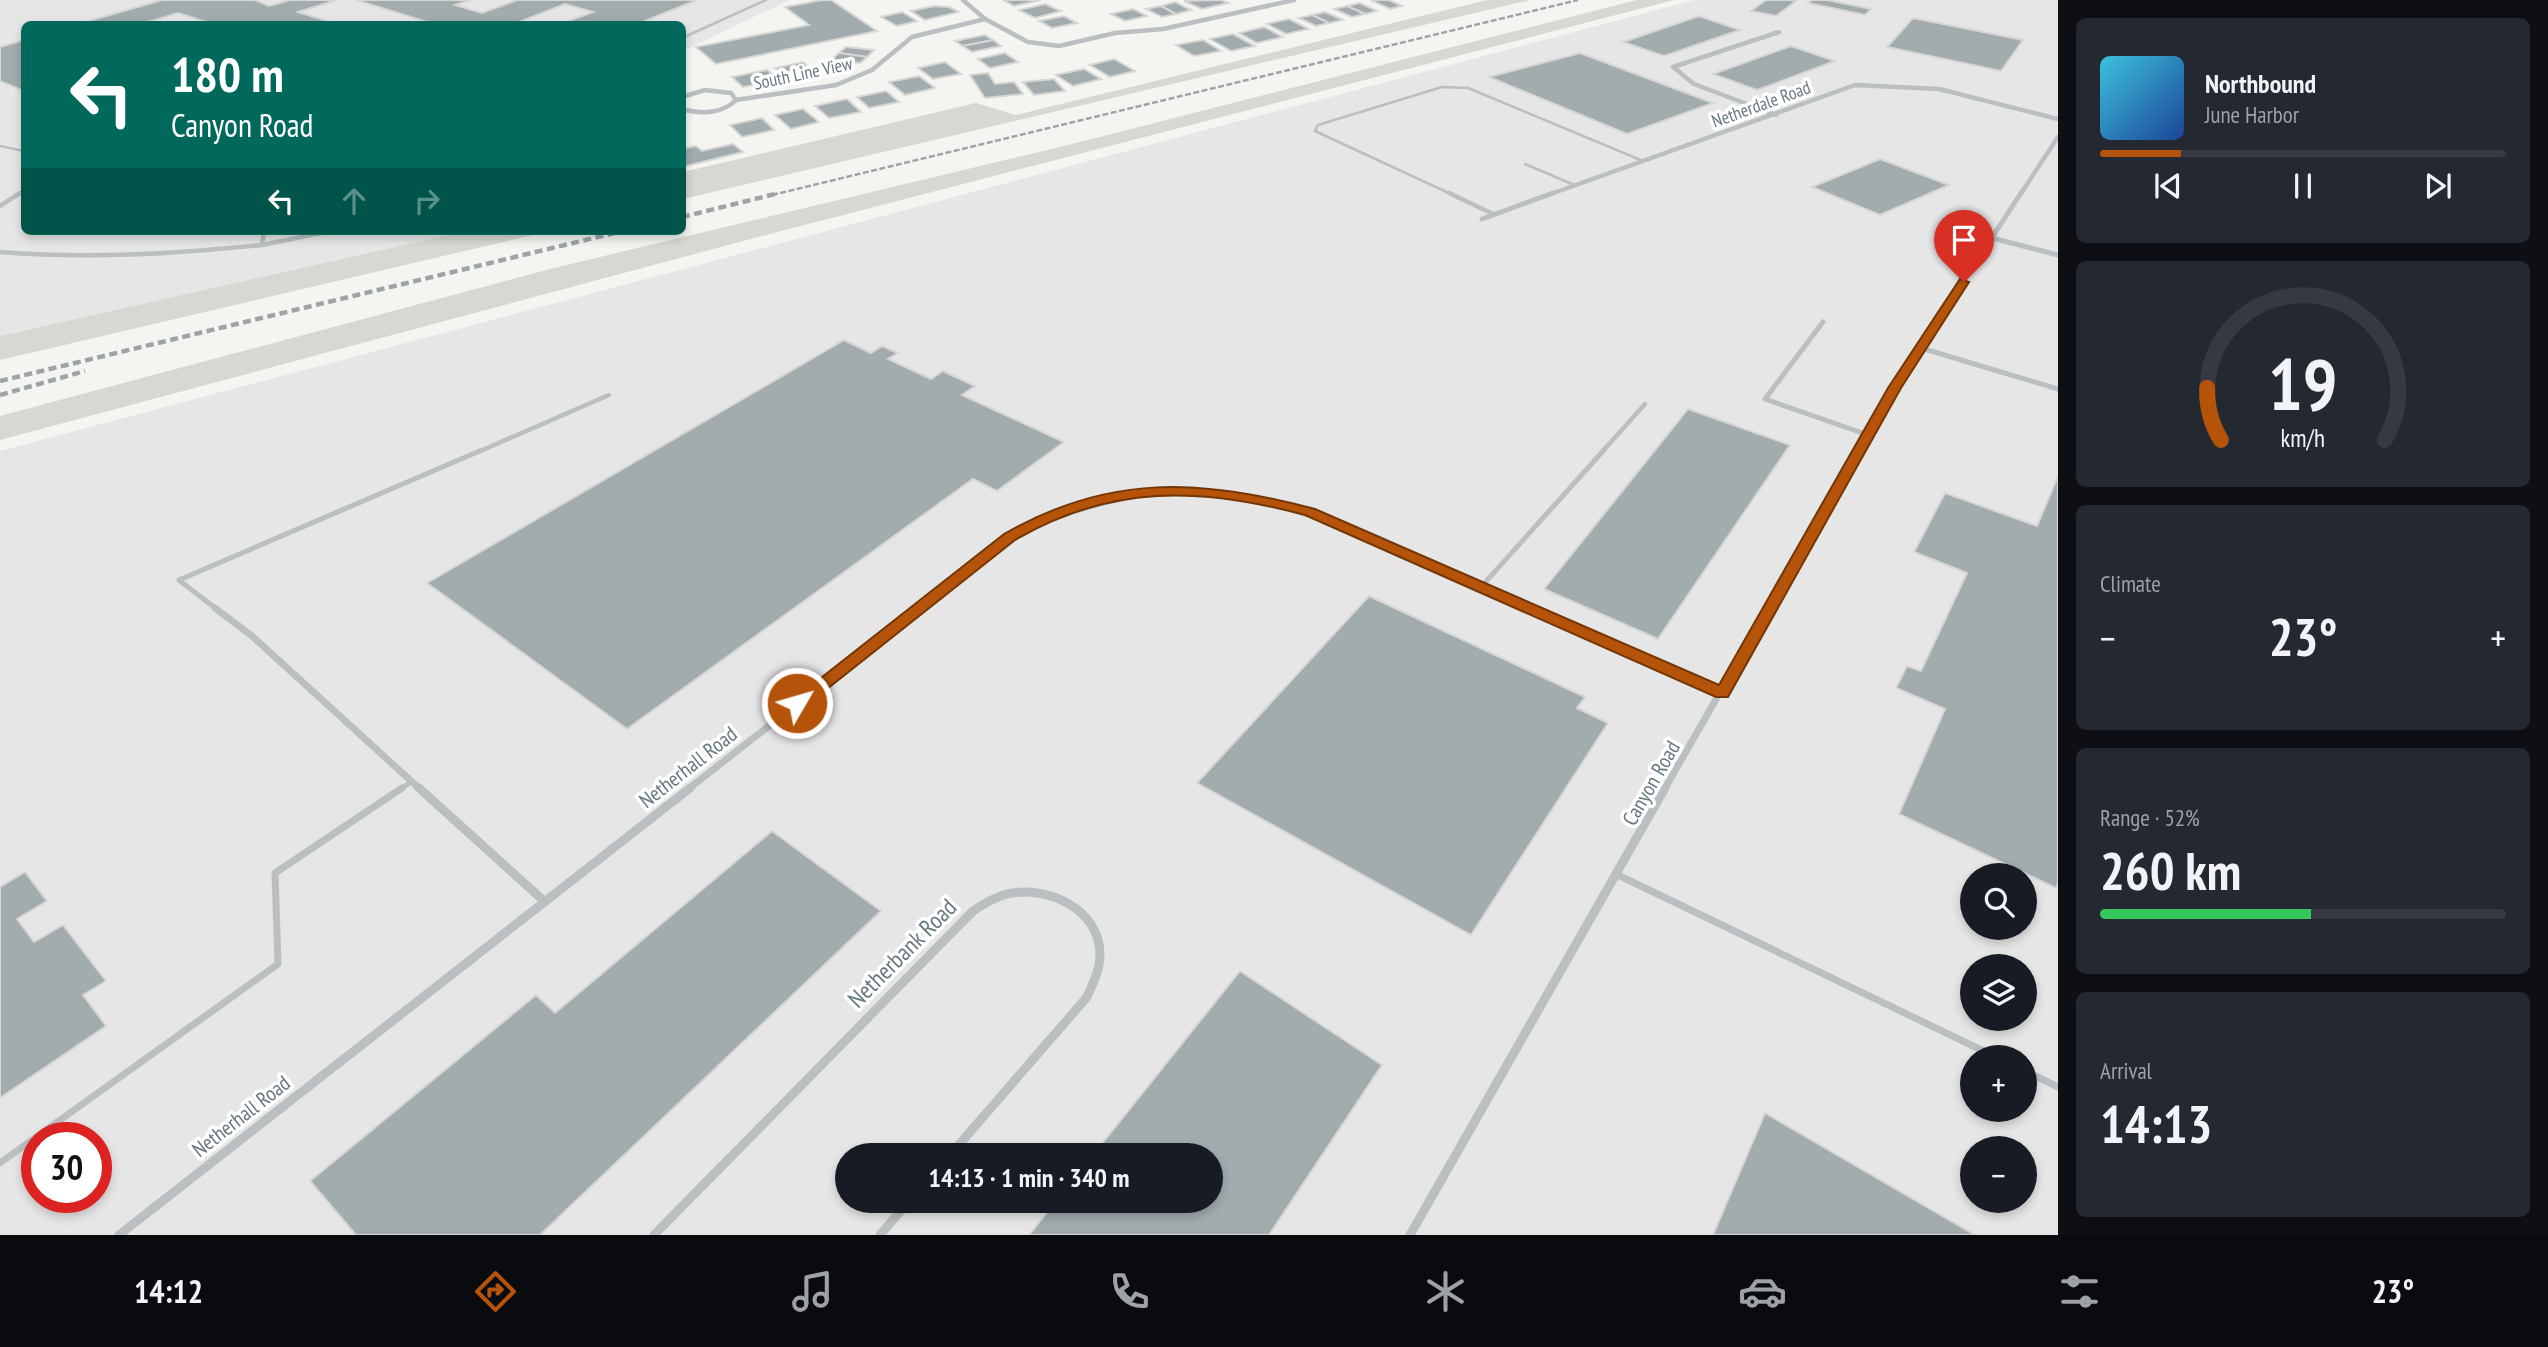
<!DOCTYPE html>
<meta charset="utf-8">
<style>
:root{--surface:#171b24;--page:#242831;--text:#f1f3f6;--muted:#9ea1a6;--line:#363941;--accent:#b45309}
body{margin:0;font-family:"PT Sans Narrow",sans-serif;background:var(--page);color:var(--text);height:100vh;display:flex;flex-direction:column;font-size:26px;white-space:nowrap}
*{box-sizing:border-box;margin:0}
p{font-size:23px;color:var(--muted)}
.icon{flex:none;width:38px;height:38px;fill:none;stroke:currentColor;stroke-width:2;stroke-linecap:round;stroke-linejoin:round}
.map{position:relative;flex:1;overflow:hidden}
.details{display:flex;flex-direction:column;gap:18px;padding:18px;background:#0d0f14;width:490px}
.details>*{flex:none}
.guide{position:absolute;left:21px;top:21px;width:665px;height:214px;border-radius:10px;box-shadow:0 4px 10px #0003;background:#00695c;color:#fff;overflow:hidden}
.tools{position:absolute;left:1960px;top:863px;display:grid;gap:14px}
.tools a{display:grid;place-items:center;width:77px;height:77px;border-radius:50%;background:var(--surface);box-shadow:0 4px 10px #0003;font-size:35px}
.speed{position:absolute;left:21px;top:1122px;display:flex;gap:14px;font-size:35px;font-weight:700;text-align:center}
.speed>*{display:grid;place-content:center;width:91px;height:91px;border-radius:50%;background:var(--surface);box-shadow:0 4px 10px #0003;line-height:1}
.speed .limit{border:10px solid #d22;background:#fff;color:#111}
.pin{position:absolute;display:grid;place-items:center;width:60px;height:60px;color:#fff;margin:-72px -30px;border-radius:50% 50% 50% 0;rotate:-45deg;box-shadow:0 0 7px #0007}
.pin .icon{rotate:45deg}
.me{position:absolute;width:77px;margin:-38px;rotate:52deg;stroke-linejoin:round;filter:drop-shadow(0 0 5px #0008)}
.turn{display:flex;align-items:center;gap:24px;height:147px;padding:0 35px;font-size:32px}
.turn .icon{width:91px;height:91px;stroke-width:2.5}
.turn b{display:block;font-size:49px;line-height:60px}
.lanes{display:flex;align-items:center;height:66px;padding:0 35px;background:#0003;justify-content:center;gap:35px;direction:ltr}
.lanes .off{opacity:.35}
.big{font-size:52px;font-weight:800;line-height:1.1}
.details .card{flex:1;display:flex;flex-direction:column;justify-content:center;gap:10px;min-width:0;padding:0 24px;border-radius:10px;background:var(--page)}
.details .dial{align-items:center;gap:0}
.dial svg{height:182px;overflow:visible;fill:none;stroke:var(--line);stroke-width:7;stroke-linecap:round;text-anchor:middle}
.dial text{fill:var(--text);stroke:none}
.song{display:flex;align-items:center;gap:21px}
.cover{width:84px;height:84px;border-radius:10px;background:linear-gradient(135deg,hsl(190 70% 55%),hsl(220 70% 35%))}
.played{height:7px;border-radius:4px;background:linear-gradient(90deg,var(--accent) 20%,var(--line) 20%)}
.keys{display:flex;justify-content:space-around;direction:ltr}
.heat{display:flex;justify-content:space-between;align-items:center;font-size:38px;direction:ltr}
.charge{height:10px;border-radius:5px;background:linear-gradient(90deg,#34c759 52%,var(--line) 0)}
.trip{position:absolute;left:835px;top:1143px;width:388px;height:70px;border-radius:35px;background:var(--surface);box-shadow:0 4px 10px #0003;font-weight:800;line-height:70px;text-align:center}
.menu{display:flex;height:112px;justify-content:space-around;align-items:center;background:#090b0e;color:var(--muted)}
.menu .icon{width:49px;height:49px}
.menu .on{color:var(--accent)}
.menu b{font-size:32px;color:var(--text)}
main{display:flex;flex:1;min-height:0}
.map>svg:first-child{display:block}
.built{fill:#e5e6e5;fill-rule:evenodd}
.green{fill:#d5d9d1}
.building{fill:#a2abae;stroke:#d6d6d4;stroke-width:2}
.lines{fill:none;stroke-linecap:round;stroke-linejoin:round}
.lane-far3{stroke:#babfc1;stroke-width:2.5}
.lane-far2{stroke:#babfc1;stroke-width:4.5}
.lane-far1{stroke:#babfc1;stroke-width:5}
.lane{stroke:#babfc1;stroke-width:7}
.street-far3{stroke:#babfc1;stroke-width:4.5}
.street-far2{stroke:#babfc1;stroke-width:5}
.street-far1{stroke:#babfc1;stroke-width:7}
.street{stroke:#babfc1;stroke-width:9}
.rail-far1{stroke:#9ca4a7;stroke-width:2.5;stroke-dasharray:6 2.5;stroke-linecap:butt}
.rail{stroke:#9ca4a7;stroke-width:4.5;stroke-dasharray:8 4.5;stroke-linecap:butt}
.route{fill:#b45309;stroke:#753606;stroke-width:2}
.labels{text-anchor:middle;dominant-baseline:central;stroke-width:7;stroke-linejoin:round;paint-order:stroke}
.far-street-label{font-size:18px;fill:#67787f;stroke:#fff}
.street-label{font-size:21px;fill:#67787f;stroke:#fff}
.near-street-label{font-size:24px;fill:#67787f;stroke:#fff}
</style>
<main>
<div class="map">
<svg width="2058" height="1235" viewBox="0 0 2058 1235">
<rect width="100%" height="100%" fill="#f4f4f1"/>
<!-- built -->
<g class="built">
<polygon points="0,0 789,0 683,51 682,24 24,24 24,231 466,231 0,336"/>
<path d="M1694 0H2058V1235H0V451ZM1972 875H2025V928H1972ZM1972 966H2025V1018H1972ZM1972 1057H2025V1110H1972ZM37 1138H96V1197H37ZM1972 1148H2025V1200H1972ZM847 1155H1211V1200H847Z"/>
</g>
<!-- green -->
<g class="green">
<polygon points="1487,0 1530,0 683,199 683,172 976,103 1016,115"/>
<polygon points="1637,0 1674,0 758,237 0,440 0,416 554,268 1072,144"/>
<polygon points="466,231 550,231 0,360 0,336"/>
</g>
<!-- building -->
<g class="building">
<polygon points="162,0 255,0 269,6 290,0 337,0 298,12 337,24 213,24 178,13 141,24 78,24"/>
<polygon points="356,0 470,0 455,5 482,13 517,0 697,0 637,24 561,24 593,12 565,4 516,23 522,24 434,24"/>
<polygon points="822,0 831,0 877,31 716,64 696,47 809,25 785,7"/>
<polygon points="1003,0 1041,0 1014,6"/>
<polygon points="1221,0 1228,3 1202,9 1184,1"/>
<polygon points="1371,0 1389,0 1402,6 1390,9"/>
<polygon points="1766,0 1792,0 1796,1 1776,16 1751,11"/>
<polygon points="1812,0 1827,0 1871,9 1865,15 1808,3"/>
<polygon points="1175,2 1191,10 1176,14 1161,6"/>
<polygon points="1360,3 1377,11 1365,14 1347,6"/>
<polygon points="1045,4 1061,11 1035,18 1019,10"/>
<polygon points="934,6 949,7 959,12 925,20 911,11"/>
<polygon points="1161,6 1176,14 1162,17 1146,9"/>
<polygon points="1347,6 1365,14 1352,17 1334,9"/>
<polygon points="1133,9 1147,16 1125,21 1111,14"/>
<polygon points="902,12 917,21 897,26 881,17"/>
<polygon points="1325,12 1343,20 1329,23 1312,15"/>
<polygon points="1312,15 1329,23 1316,26 1299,18"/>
<polygon points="1064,16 1077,23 1052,28 1039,21"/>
<polygon points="1699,16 1740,30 1664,56 1623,42"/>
<polygon points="1913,18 2023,40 2001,71 1887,47"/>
<polygon points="1289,19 1309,29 1286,34 1267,24"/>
<polygon points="1264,27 1283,37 1257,43 1239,33"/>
<polygon points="1233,34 1255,46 1231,51 1210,39"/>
<polygon points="985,35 993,40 963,46 955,41"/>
<polygon points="24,40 24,91 0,81 0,47"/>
<polygon points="993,40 1001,46 972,52 963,46"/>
<polygon points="1203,40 1221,51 1194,56 1176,45"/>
<polygon points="1791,46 1835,61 1757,90 1713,74"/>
<polygon points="846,47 874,50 867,57 839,53"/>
<polygon points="839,53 867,57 860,63 831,60"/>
<polygon points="1005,53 1018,62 990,68 978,59"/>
<polygon points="1580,53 1713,103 1627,134 1489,77"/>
<polygon points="1114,59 1135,71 1110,77 1090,65"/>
<polygon points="803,62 814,72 785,77 775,68"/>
<polygon points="945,62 961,74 933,79 918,68"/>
<polygon points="1084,69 1101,79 1073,86 1056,75"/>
<polygon points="767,70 779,80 743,87 732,77"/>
<polygon points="988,73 995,84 1014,82 1023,94 985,98 970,75"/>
<polygon points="919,76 935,88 905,95 889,82"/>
<polygon points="1054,79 1065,91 1034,95 1023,82"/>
<polygon points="886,91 899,102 869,108 857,97"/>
<polygon points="847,99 861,112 829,118 815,106"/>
<polygon points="803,109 819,122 791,129 775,115"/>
<polygon points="762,118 774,130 742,137 730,125"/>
<polygon points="733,144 743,152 682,167 682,149 696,146 702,151"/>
<polygon points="1880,159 1949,185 1880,215 1812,187"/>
<polygon points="844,340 871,353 882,346 898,353 888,359 931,379 943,371 975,386 962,395 1064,442 997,491 973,479 627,729 427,583"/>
<polygon points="1688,409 1790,445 1658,639 1544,589"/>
<polygon points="2058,476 2058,882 2056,888 1899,814 1945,709 1896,688 1907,666 1921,671 1967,573 1914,552 1945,493 2037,526"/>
<polygon points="1369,596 1585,697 1577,708 1608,723 1471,935 1197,783"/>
<polygon points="772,831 881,911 540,1235 356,1235 310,1181 536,995 555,1013"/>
<polygon points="25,872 47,901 17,919 34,942 63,925 106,981 83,995 106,1026 0,1098 0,887"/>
<polygon points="1240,971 1382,1065 1269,1235 1029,1235 1057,1200 1211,1200 1211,1155 1093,1155"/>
<polygon points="1765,1113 1975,1235 1713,1235"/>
</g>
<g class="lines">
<!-- lane-far3 -->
<g class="lane-far3">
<polyline points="682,38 766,0"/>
<polyline points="0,146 24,151"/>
<polyline points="1525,164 1572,184"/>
<polyline points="17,195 24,191"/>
<polyline points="1453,195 1315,131 1318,125 1442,87 1468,88 1643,161"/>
</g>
<!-- lane-far2 -->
<g class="lane-far2">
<polyline points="1449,193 1493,214"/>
<polyline points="0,206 20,193"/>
<polyline points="262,245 331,231"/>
<path d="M0 252C88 259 174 254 262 245L264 231"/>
<polyline points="478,452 609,395"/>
<polyline points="1602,452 1645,404"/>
</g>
<!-- lane-far1 -->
<g class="lane-far1">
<polyline points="1481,587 1604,450"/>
<polyline points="215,608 179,580 482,450"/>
<polyline points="399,790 411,782"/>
</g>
<!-- lane -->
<g class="lane">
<polyline points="1618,875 1996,1057"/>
<polyline points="2025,1071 2058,1087"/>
<polyline points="0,1163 278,964 275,873 402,788"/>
</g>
<!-- street-far3 -->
<g class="street-far3">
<polyline points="963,0 985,19 1028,42 1059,46 1115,33 1163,29 1294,0"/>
<path d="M682 97 705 90 731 93 736 100C721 115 701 114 682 109"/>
<polyline points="736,100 836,85 872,70 912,37 985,19"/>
<polyline points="1776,115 1694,84 1673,67 1779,32"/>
<polyline points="1548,195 1855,85 1939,89 2058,119"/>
<polyline points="2020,195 2058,137"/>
</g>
<!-- street-far2 -->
<g class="street-far2">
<polyline points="1482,219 1553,193"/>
<polyline points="1992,238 2058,255"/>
<polyline points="1823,322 1765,399 1868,435"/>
<polyline points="1921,348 2058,389"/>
<polyline points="1858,452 1894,388 2021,193"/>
</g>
<!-- street-far1 -->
<g class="street-far1">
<polyline points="215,608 252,636 421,790"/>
<path d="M687 790 1010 537C1127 479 1217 480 1338 524L1722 693"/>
<polyline points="1664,790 1859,450"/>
</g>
<!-- street -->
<g class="street">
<polyline points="419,788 544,901"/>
<polyline points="119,1235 690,788"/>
<path d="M654 1235 973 911C984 904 995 897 1007 894 1048 885 1100 909 1100 955 1100 970 1093 983 1087 997L950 1155"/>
<polyline points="880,1235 910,1200"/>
<polyline points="1410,1235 1665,788"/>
</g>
<!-- rail-far1 -->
<polyline class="rail-far1" points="772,195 1578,0"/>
<!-- rail -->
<g class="rail">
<polyline points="682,217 779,193"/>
<polyline points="0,381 623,231"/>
<polyline points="0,395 85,371"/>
</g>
</g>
<!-- route -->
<path class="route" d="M1960 279 1969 282 1901 388 1728 697H1716L1305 515C1201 487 1111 484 1015 540L803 708H791L789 703 1004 534C1110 473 1202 479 1315 509L1719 685 1888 388Z"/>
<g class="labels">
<!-- far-street labels -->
<g class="far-street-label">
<text transform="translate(803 73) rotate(-12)">South Line View</text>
<text transform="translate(1761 104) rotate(-20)">Netherdale Road</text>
</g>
<!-- street labels -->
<g class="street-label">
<text transform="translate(688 767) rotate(-38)">Netherhall Road</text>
<text transform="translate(1651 783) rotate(-60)">Canyon Road</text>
<text transform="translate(241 1116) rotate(-38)">Netherhall Road</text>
</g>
<!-- near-street labels -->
<g class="near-street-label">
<text transform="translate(902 953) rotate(-45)">Netherbank Road</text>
</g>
</g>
</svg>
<div class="tools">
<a><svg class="icon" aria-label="search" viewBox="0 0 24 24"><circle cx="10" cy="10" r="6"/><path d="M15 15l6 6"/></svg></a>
<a><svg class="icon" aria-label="layers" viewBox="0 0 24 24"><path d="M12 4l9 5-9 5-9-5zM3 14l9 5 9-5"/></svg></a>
<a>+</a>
<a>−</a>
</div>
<div class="speed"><div class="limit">30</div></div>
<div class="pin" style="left:1964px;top:282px;background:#d93025"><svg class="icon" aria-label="arrive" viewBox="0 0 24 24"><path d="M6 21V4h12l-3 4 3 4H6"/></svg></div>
<svg class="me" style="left:797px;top:703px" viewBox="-20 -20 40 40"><circle r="17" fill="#b45309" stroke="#fff" stroke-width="3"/><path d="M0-11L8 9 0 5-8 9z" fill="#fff"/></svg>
<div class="trip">14:13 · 1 min · 340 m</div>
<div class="guide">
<div class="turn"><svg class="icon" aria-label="left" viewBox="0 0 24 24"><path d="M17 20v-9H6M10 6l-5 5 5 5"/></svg><div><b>180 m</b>Canyon Road</div></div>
<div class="lanes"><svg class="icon" aria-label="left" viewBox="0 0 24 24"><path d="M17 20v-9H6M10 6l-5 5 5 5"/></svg><svg class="icon off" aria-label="ahead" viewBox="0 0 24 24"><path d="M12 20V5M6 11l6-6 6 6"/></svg><svg class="icon off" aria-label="right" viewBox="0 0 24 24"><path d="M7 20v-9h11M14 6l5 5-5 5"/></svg></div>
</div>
</div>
<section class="details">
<div class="card">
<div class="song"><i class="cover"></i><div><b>Northbound</b><p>June Harbor</p></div></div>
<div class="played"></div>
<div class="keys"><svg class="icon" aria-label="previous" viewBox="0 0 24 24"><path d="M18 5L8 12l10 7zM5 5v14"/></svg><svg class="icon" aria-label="pause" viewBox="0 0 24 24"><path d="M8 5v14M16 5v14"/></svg><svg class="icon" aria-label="next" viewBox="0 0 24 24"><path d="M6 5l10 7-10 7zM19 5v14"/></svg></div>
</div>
<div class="card dial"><svg viewBox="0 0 100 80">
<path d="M14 69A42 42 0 1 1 86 69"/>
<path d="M14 69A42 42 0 0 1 8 46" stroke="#b45309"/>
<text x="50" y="56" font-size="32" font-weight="700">19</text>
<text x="50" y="72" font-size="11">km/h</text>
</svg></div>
<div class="card"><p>Climate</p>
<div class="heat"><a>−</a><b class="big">23°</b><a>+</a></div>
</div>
<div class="card"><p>Range · 52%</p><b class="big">260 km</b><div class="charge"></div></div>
<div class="card"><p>Arrival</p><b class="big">14:13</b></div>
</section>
</main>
<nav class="menu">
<b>14:12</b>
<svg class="icon on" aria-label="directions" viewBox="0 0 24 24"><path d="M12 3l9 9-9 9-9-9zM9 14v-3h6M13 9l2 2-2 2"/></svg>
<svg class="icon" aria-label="music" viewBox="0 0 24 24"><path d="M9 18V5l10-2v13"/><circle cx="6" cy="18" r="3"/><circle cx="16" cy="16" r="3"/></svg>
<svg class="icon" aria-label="phone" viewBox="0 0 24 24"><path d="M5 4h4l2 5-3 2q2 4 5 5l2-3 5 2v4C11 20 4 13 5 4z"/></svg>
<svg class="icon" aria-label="climate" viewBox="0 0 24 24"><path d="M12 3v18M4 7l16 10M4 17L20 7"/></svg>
<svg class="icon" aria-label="car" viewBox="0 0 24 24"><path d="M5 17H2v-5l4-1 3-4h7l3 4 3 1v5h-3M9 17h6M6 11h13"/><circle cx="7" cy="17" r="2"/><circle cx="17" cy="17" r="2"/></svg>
<svg class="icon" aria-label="filters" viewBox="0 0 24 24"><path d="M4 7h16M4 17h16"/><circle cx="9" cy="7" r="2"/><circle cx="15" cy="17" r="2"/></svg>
<b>23°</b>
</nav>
